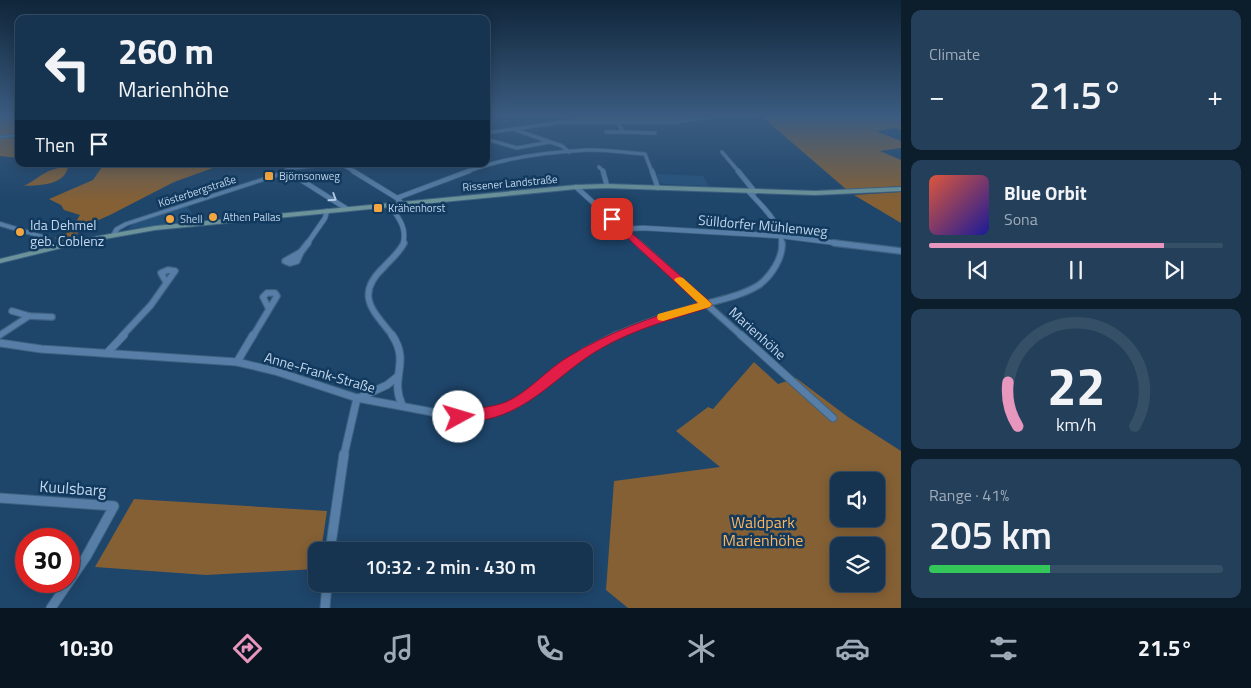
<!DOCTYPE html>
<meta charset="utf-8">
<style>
:root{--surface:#163450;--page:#233f5a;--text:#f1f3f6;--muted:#9eaab7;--line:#354f67;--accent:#e797bd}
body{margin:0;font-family:"Titillium Web",sans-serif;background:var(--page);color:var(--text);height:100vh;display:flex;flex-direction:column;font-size:19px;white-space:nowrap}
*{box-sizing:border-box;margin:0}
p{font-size:16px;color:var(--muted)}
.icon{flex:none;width:28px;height:28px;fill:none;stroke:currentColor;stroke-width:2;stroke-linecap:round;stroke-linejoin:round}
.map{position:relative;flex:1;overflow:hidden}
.details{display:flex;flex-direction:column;gap:10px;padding:10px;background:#0c1d2c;width:350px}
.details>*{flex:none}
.banner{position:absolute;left:15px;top:15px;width:475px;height:152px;border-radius:10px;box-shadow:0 2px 12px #0003,0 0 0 1px var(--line);background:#163450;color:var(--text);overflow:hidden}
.controls{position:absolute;left:830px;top:472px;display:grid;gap:10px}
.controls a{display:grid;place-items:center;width:55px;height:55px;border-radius:10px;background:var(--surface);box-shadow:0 2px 12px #0003,0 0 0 1px var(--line);font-size:25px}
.speed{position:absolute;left:15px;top:528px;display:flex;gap:10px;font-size:25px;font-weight:700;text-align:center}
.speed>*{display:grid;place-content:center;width:65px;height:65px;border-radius:50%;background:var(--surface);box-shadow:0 2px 12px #0003,0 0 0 1px var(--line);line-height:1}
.speed .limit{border:8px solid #d22;background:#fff;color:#111}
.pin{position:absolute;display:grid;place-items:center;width:42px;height:42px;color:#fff;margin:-21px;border-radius:10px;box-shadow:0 2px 8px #0006}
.me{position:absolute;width:55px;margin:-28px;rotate:84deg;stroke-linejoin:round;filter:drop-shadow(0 0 4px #0008)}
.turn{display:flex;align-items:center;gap:18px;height:105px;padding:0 20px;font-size:22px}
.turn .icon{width:65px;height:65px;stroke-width:2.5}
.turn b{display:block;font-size:35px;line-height:42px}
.then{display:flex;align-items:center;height:48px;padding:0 20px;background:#0003;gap:10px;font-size:19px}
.big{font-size:38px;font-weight:600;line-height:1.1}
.details .widget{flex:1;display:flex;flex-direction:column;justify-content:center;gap:8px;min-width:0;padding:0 18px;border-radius:10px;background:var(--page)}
.details .dial{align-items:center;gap:0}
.dial svg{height:130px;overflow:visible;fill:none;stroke:var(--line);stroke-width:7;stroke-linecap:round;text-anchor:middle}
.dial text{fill:var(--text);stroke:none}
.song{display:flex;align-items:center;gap:15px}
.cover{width:60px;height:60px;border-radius:8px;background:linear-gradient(135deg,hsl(10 70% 55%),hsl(240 70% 35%))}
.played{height:5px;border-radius:2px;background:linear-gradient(90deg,var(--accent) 80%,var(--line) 80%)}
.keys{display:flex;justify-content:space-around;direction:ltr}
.heat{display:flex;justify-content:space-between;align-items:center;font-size:28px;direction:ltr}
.charge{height:8px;border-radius:4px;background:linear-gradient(90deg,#34c759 41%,var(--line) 0)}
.trip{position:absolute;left:308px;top:542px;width:285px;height:50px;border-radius:10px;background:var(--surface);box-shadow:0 2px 12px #0003,0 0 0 1px var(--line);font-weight:600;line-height:50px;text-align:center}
.tab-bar{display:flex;height:80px;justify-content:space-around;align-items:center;background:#091520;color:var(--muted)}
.tab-bar .icon{width:35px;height:35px}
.tab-bar .active{color:var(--accent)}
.tab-bar b{font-size:22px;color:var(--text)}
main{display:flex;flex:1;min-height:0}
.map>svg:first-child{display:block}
.built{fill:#24517a}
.green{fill:#856035;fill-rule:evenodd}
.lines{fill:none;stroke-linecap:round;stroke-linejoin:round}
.minor-far4-casing{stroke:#3e6280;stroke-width:4.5}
.minor-far3-casing{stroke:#3e6280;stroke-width:6}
.minor-far2-casing{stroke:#3e6280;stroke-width:8}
.minor-far1-casing{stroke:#3e6280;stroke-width:9}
.minor-casing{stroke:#3e6280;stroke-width:11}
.tertiary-casing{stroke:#3e6280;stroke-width:2}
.secondary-casing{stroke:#3e6280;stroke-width:2}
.minor-far4{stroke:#567ea6;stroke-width:3}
.minor-far3{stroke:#567ea6;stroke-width:4.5}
.minor-far2{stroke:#567ea6;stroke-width:5.5}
.minor-far1{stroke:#567ea6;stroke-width:7}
.minor{stroke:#567ea6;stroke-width:9}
.tertiary{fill:#567ea6;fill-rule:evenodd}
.secondary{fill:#6c9399;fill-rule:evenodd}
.oneway{stroke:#b6cde6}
.route{fill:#e11d48;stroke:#92132f}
.slow{fill:#f59e0b}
.poi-dot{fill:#f2a541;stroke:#123a5e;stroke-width:2}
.labels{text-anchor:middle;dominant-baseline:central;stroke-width:5;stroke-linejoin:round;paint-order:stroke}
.far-poi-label{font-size:11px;fill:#c1d6ed;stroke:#123a5e;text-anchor:start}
.far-street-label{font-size:11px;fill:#c1d6ed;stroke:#123a5e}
.poi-label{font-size:14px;fill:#c1d6ed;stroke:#123a5e;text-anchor:start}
.street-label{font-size:14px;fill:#c1d6ed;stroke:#123a5e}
.near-street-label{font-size:16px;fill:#c1d6ed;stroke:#123a5e}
.near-park-label{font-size:16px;fill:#fcb45e;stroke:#123a5e}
</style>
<main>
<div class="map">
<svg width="901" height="608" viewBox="0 0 901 608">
<rect width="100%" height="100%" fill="#1e456a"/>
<!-- built -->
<g class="built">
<polygon points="657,174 703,176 709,186 664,184 659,182"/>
<polygon points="187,206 196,221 127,229 135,223"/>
</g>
<!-- green -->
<g class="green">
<polygon points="0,116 19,116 19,158 0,156"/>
<polygon points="577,116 708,116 677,121 568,121"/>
<polygon points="761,116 901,116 901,130 895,128 876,131 901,141 901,148 880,151 901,160 901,186 847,190"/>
<polygon points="104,164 224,164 174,182 110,215 85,226 79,229 76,237 57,242 55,237 57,238 73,230 72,228 80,215 64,210 61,205 49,199 93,180"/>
<path d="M68 167C64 186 39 185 24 186 41 177 46 168 68 167Z"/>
<polygon points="901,192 901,223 854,195"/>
<path d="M754 362 778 384 796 378 848 417 901 451V608H628L606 590 614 481 720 467 676 431 708 407 713 409ZM839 481H876V519H839ZM839 546H876V584H839Z"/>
<polygon points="134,499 327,511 321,551 316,551 316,569 206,575 95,567"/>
</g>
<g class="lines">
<defs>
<g id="minor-far4">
<polyline points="513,129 562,146 569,152"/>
<polyline points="606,132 623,132 617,121"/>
<polyline points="623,132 655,133"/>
<polyline points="486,133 563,122 677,122 714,116"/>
<polyline points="486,139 517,148 549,142"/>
<polyline points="722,152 739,172"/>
<polyline points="341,164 355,172"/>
<polyline points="599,167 604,172"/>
<polyline points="292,168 335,164"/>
<polyline points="287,171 289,172"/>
<path d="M466 172C503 158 547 152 587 150 606 149 626 153 645 154L652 172"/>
</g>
<g id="minor-far3">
<polyline points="287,171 347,209"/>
<polyline points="353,171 397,198 402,204"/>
<polyline points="603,171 607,186"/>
<polyline points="652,171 658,188"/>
<polyline points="738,171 755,192"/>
<polyline points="576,187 639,244"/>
<path d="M749 192C763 207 780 222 782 244"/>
<polyline points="397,198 469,171"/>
<path d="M390 205C399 219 407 227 403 244"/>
<polyline points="623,229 643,228 781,236 844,244"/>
<polyline points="307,244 325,218 327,211"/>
</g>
<g id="minor-far2">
<polyline points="638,243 742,336"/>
<polyline points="834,243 901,251"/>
<polygon points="301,252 297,261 290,263 285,261"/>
<polyline points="301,252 308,243"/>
<polyline points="12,311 29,316 52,317"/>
<polyline points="0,335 29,316"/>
<polyline points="122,336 151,305 175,271 168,270 161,273 166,282"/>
<polyline points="253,336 277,296 275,293 267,293 263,297 269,309"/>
<path d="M393 336C373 311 354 295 384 267 391 259 399 253 404 243"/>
<path d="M615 336C643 322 674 314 705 304 723 299 743 295 759 285 771 276 783 258 782 243"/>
</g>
<g id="minor-far1">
<path d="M392 335C411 363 389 377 402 405"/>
<polyline points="741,335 833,418"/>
<polyline points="0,343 41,349 237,362 275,371 357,398 459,417 488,414 517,403 584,352 617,335"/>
<polyline points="107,353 124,335"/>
<polyline points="237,362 253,335"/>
<polyline points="359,398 387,385 397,377"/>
<polyline points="344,455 357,398"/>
</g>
<g id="minor">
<polyline points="0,498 114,506 86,557 51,608"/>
<polyline points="330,551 344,454"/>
<polyline points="325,608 327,584"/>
</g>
<g id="tertiary">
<polygon points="19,134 19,136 0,138 0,136"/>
<polygon points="293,164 298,164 285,174 128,225 119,230 116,236 112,236 111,235 115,228 124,223 281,172"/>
<polygon points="0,222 49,237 52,240 50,249 47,251 44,249 46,240 45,239 0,226"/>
</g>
<polygon id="secondary" points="607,184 815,191 901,187 901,191 815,195 607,188 576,189 155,230 82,243 0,263 0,259 82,239 155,226 576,185"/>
</defs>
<!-- minor-far4 casing -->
<use href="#minor-far4" class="minor-far4-casing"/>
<!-- minor-far3 casing -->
<use href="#minor-far3" class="minor-far3-casing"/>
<!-- minor-far2 casing -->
<use href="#minor-far2" class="minor-far2-casing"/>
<!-- minor-far1 casing -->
<use href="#minor-far1" class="minor-far1-casing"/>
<!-- minor casing -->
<use href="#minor" class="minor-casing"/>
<!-- tertiary casing -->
<use href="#tertiary" class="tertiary-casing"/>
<!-- secondary casing -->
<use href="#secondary" class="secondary-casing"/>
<!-- minor-far4 -->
<use href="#minor-far4" class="minor-far4"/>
<!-- minor-far3 -->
<use href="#minor-far3" class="minor-far3"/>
<!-- minor-far2 -->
<use href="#minor-far2" class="minor-far2"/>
<!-- minor-far1 -->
<use href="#minor-far1" class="minor-far1"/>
<!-- minor -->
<use href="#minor" class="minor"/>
<!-- tertiary -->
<use href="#tertiary" class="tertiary"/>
<!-- secondary -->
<use href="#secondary" class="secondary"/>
</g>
<!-- one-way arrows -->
<defs><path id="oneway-chevron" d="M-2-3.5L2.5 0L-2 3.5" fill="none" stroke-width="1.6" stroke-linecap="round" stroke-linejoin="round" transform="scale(1.25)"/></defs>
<use class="oneway" href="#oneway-chevron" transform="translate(333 198) rotate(33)"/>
<!-- sky -->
<linearGradient id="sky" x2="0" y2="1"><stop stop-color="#10263a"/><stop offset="0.58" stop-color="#3b5c81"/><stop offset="1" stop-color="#3b5c81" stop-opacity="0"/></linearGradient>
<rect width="901" height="201" fill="url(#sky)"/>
<!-- route -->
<path class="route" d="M612 216 710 302 712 304 710 307C673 319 634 329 600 349 557 374 529 415 476 421 469 422 461 423 454 421L451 417 454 413C471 407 489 409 506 402 529 392 546 370 568 357 609 332 652 317 698 303L608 220V217Z"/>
<!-- slow -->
<polygon class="slow" points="680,277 683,278 712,304 710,307 663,321 658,320 657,317 658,314 698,303 676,282 674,280 676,278"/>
<!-- markers -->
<g class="poi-dot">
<rect x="264" y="171" width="10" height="10" rx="2.5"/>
<rect x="373" y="203" width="10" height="10" rx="2.5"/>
<circle cx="213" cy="217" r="5"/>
<circle cx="170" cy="219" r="5"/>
<circle cx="20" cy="232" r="5"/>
</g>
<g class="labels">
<!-- far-poi labels -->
<g class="far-poi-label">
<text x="279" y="176">Björnsonweg</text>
<text x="388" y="208">Krähenhorst</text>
<text x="223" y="217">Athen Pallas</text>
<text x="180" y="219">Shell</text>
</g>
<!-- far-street labels -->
<g class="far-street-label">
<text transform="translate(510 183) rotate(-5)">Rissener Landstraße</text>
<text transform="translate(197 191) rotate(-18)">Kösterbergstraße</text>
</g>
<!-- poi labels -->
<g class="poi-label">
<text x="30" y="224">Ida Dehmel<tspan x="30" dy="16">geb. Coblenz</tspan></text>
</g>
<!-- street labels -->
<g class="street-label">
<text transform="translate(763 225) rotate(5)">Sülldorfer Mühlenweg</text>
<text transform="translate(758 333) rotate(42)">Marienhöhe</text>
<text transform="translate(320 372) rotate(16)">Anne-Frank-Straße</text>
</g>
<!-- near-street labels -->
<g class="near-street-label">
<text transform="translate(73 488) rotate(4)">Kuulsbarg</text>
</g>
<!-- near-park labels -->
<g class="near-park-label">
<text x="763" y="522">Waldpark<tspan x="763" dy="18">Marienhöhe</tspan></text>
</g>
</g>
</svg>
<div class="controls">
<a><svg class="icon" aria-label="sound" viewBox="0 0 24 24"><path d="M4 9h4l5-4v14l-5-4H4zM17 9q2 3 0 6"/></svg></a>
<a><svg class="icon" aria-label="layers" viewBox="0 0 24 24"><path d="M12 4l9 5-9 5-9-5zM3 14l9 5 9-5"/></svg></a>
</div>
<div class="speed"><div class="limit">30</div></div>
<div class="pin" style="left:612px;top:219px;background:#d93025"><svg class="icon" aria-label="arrive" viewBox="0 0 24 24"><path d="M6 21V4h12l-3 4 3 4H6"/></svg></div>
<svg class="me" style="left:459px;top:417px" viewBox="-20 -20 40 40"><circle r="19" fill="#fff"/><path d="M0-13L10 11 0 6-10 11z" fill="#e11d48"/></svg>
<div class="trip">10:32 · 2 min · 430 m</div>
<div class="banner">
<div class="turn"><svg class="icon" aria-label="left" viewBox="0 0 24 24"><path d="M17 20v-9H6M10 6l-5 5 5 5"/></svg><div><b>260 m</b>Marienhöhe</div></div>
<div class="then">Then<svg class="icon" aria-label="arrive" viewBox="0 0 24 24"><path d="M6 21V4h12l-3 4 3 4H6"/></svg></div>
</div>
</div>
<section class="details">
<div class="widget"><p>Climate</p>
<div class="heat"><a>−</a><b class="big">21.5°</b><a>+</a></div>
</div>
<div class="widget">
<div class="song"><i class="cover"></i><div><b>Blue Orbit</b><p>Sona</p></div></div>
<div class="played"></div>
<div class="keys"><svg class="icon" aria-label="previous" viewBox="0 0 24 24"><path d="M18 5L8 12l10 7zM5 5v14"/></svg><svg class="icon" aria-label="pause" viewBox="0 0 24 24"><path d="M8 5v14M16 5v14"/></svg><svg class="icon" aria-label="next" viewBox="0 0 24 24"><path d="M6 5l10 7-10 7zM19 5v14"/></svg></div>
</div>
<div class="widget dial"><svg viewBox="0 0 100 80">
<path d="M14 69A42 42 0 1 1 86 69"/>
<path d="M14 69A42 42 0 0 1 8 42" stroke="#e797bd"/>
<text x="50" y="56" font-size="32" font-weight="700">22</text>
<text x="50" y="72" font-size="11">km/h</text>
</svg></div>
<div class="widget"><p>Range · 41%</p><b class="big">205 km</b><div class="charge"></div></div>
</section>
</main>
<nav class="tab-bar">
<b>10:30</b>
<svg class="icon active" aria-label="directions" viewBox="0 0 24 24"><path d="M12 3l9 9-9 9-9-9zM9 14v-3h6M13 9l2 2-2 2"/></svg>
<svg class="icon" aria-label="music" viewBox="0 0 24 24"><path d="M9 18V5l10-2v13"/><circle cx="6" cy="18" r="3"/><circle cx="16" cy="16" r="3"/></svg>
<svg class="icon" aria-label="phone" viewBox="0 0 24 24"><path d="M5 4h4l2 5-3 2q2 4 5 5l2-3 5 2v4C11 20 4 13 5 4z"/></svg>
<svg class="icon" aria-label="climate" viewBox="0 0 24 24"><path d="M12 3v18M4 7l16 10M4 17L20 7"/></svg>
<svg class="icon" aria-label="car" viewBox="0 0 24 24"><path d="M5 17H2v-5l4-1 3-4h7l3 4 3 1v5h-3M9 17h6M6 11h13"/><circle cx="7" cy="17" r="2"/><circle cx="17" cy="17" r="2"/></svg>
<svg class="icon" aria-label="filters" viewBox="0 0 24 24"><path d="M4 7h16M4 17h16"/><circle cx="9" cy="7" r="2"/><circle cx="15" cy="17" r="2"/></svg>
<b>21.5°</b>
</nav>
